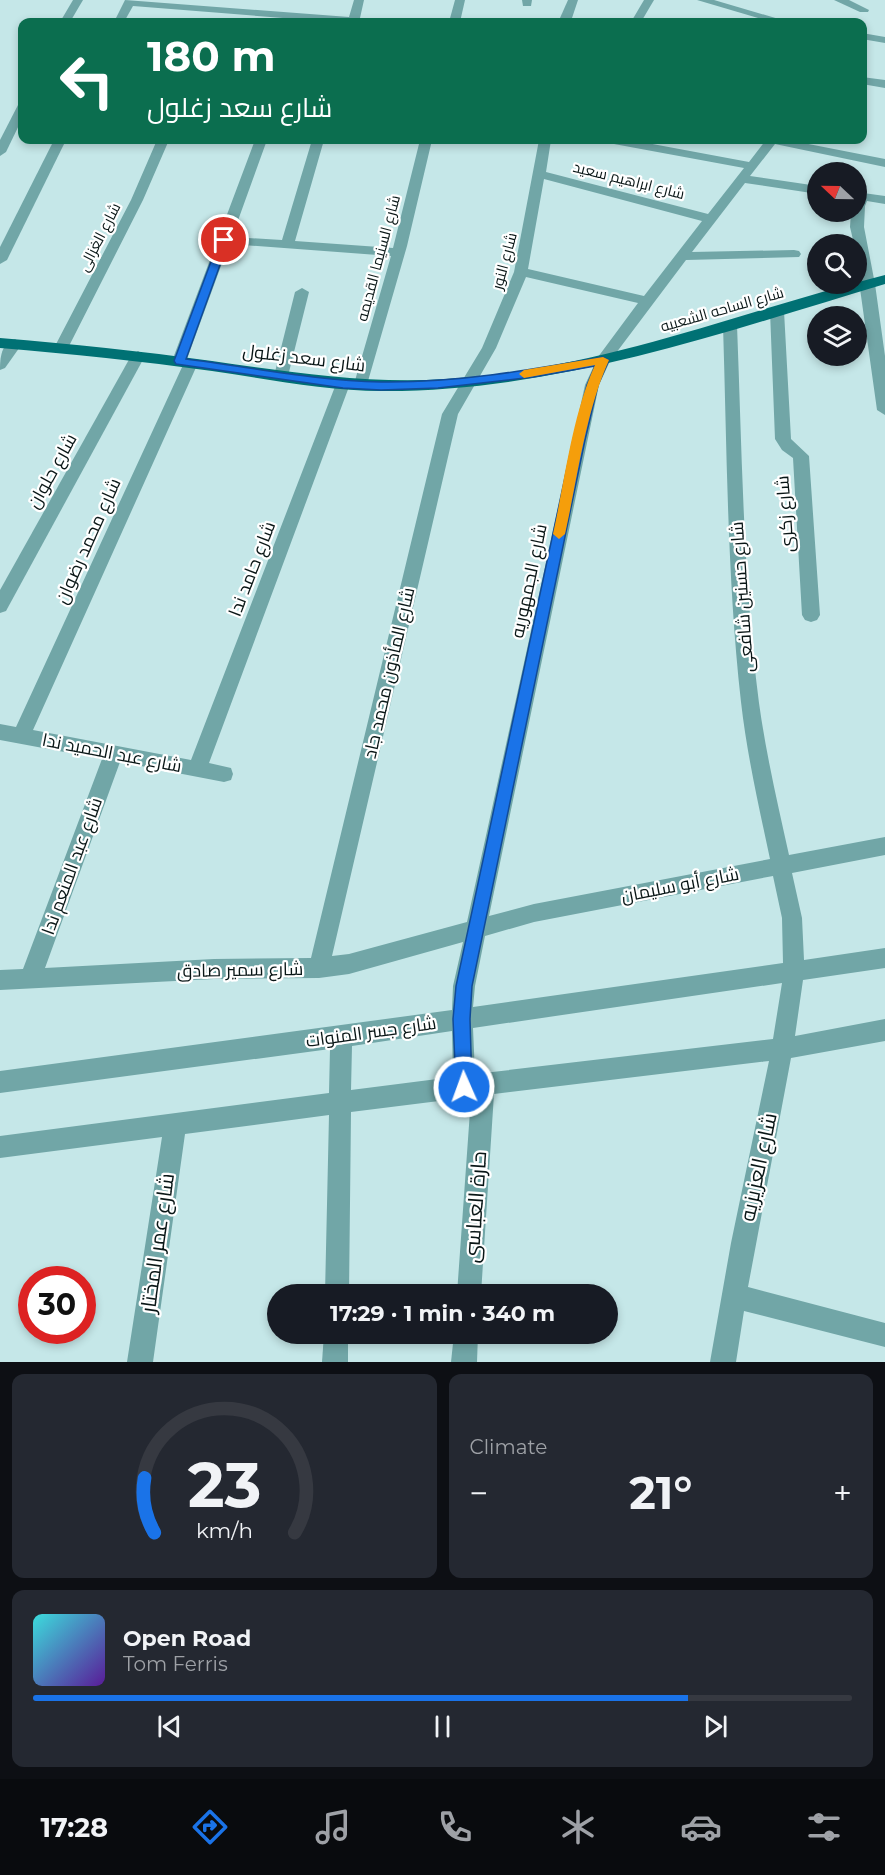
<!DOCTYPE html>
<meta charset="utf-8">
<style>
:root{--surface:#171b24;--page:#242831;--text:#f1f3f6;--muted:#9ea1a6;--line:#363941;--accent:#1a73e8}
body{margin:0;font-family:Montserrat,Cairo,sans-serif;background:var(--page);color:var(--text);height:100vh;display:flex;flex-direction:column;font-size:22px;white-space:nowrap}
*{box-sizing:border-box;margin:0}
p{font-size:20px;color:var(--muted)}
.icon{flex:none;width:33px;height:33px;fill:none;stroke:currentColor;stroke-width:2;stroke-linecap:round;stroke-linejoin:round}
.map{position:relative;height:1362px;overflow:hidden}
.sheet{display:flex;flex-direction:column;gap:12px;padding:12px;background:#0d0f14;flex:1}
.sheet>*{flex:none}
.guide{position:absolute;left:18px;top:18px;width:849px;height:126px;border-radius:12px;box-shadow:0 3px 9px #0003;background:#0b6e4f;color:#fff;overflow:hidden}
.needle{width:39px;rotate:292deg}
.tools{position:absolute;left:807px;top:162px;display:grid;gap:12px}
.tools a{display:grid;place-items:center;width:60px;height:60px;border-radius:50%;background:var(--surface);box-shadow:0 3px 9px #0003;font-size:30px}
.speed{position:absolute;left:18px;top:1266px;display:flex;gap:12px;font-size:30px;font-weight:700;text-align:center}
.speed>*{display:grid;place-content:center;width:78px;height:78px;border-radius:50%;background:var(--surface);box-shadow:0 3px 9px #0003;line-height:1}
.speed .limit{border:9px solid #d22;background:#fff;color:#111}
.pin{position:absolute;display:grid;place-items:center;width:51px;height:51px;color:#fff;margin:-26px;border:3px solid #fff;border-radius:50%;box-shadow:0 2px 6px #0007}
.me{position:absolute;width:66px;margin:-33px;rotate:358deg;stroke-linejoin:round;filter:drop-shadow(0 0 4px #0008)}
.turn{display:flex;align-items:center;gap:21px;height:126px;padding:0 30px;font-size:27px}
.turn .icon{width:78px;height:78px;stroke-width:2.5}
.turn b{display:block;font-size:42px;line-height:51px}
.big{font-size:45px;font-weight:700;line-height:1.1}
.sheet .card{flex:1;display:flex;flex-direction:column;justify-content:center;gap:9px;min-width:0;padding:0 21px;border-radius:12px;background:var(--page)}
.sheet .dial{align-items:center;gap:0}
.dial svg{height:156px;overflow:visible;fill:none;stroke:var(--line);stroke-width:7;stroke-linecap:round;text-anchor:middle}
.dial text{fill:var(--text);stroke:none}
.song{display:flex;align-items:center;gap:18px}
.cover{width:72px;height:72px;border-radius:9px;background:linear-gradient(135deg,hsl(180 70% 55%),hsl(270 70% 35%))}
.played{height:6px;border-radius:3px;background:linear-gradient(90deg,var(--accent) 80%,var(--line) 80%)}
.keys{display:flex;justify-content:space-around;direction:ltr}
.heat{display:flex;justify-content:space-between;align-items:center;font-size:33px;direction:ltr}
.sheet .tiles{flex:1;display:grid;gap:12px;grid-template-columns:1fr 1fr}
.card:last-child{grid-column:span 2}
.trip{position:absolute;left:267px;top:1284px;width:351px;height:60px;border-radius:30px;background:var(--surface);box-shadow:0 3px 9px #0003;font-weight:700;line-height:60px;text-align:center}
.tabs{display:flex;height:96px;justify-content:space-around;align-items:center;background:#090b0e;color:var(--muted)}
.tabs .icon{width:42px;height:42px}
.tabs .on{color:var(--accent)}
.tabs b{font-size:27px;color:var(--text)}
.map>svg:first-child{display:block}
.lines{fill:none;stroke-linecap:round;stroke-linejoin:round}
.minor{fill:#71a6a7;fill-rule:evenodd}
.major{fill:#007174;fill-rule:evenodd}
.route{fill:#1a73e8;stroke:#114b97;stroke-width:1.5}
.slow{fill:#f59e0b}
.labels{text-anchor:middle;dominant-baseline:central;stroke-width:4.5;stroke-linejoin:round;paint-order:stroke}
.far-street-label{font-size:15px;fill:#091616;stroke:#fff}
.street-label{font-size:18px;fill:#091616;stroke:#fff}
.near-street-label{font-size:21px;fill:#091616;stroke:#fff}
</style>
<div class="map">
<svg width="885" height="1362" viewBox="0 0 885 1362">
<rect width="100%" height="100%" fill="#c5e7e8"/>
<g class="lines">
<!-- minor -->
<g class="minor">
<polygon points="73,0 83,0 70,22 60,22"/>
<polygon points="125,0 349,17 354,0 364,0 360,18 372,20 374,22 334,22 133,6 124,22 114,22"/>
<polygon points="455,0 465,0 460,22 449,22"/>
<polygon points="522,0 532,0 531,6 523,6"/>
<polygon points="568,0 578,0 572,18 566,21 560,18"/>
<polygon points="644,0 654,0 641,22 631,22"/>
<polygon points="697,0 714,0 789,22 772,22"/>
<polygon points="834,0 849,0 869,10 868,12 860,12"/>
<polygon points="862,33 885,37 885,43 862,39"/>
<polygon points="862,77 885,80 885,88 862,84"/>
<polygon points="18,105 22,105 22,119 6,152 0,156 0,140"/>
<polygon points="54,140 66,140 7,260 0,264 0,247"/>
<polygon points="157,140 169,140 143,200 68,348 66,351 56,351 54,348 131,200"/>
<path d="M255 140H267L232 237 282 240 312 140H324L295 241 393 248 420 140H432L407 246 366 388 361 389 354 384 391 256 229 244 187 359 196 360 198 363 33 730 191 760 336 384 343 379 350 384 209 763 231 768 233 774 231 780 224 782 120 762 45 968 214 959 311 958 442 414 482 348 514 272 539 140H551L546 172 708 214 744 168 614 144 608 140H631L749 162 766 140H788L885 159V167L775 144 750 176 818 186V194L745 183 692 252 794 250 799 251 801 254 799 257 686 260 610 361 599 385 489 916 534 904 770 859C759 807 747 755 741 702 727 577 727 451 723 325L730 320 735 322 737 325C742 451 743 578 759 703 766 754 778 805 789 855L885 837V855L792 873 802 918 804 960 885 948V968L803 980 795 1036 885 1019V1041L791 1058 748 1287 885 1323V1347L744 1311 736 1362H710L731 1243 769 1061 494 1094 481 1294H457L471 1097 351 1112 349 1294H325L329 1115 185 1134 153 1362H127L162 1137 0 1158V1136L329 1093 330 1049 0 1093V1071L452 1010 453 986 463 942 349 974 319 978 214 979 0 990V970L23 969 102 759 0 740V724L16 727 183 365 174 364 172 361ZM544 179 702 221 644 296 528 269ZM526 277 638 303 598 357 585 385 467 922 349 954 332 956 458 414 496 348ZM773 876 782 918 783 963 473 1007 475 986 485 936 534 922ZM782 983 773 1039 475 1074 473 1028ZM452 1031 453 1077 351 1090 352 1046Z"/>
<polygon points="856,192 885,196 885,204 867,201 865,206 864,227 875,284 885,356 885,415 877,410 856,260 856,244 854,244 850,227 851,212 856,212"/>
<polygon points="302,288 309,292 288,376 281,381 274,376 295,292"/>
<polygon points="777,307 784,311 791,439 809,456 820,615 817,620 811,622 805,620 802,615 793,458 782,450 775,439 770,311"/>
<path d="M15 339 22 344 5 368 0 370C0 358 1 343 15 339Z"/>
<polygon points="138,351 145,356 6,611 0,613 0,590 131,356"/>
<polygon points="324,1334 348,1334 348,1362 322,1362"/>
<polygon points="454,1334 478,1334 477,1362 451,1362"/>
</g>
<!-- major -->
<path class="major" d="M885 275V284C721 333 556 392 382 391 325 391 268 379 212 371 141 361 71 354 0 348V338C71 344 141 351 212 361 290 372 366 384 446 379 600 370 738 312 885 275Z"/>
</g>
<!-- route -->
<path class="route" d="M224 237 229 240 186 359C250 367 316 381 381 382 456 383 530 370 603 357L609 360 598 385 585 440 472 986 470 1019 472 1087 470 1093 464 1095 458 1093 456 1087 453 1019 456 986 573 440 587 385 595 366 533 377 438 388 381 390 343 388 176 364 174 361 219 240Z"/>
<!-- slow -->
<path class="slow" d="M603 357 609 360C585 414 578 476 565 534L559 539 553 534C565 480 572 416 595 365L524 378 519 374 524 370Z"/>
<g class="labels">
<!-- far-street labels -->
<g class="far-street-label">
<text transform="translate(629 180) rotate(14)">شارع ابراهيم سعيد</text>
<text transform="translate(99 237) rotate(-63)">شارع الغزالى</text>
<text transform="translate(378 258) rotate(-75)">شارع السنيما القديمه</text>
<text transform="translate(504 261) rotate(-75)">شارع النور</text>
<text transform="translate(722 309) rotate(-16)">شارع الساحه الشعبيه</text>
</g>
<!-- street labels -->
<g class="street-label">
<text transform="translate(304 358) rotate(7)">شارع سعد زغلول</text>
<text transform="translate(52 471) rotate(-61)">شارع حلوان</text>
<text transform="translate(785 514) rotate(-94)">شارع زكرى</text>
<text transform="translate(88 541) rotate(-66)">شارع محمد رضوان</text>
<text transform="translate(252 569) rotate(-69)">شارع حامد ندا</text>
<text transform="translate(529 581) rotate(-78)">شارع الجمهوريه</text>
<text transform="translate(742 597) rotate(-94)">شارع حسنين شافعى</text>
<text transform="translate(389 673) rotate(-77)">شارع المأذون محمد جاد</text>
<text transform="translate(112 753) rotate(11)">شارع عبد الحميد ندا</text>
<text transform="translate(72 866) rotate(-70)">شارع عبد المنعم ندا</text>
<text transform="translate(680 885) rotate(-11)">شارع أبو سليمان</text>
<text transform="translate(240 970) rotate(-1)">شارع سمير صادق</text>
<text transform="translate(371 1032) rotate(-8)">شارع جسر المنوات</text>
</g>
<!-- near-street labels -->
<g class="near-street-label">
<text transform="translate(758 1167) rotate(-78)">شارع العزيزيه</text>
<text transform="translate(475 1207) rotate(-86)">حارة العباسى</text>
<text transform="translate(157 1243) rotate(-82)">شارع عمر المختار</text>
</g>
</g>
</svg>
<div class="tools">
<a><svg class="needle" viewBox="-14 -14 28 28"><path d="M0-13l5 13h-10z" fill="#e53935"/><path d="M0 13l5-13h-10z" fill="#9ea1a6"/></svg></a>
<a><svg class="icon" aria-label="search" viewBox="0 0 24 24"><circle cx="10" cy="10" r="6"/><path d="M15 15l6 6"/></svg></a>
<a><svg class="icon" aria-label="layers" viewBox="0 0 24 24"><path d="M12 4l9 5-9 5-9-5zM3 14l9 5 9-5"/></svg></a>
</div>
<div class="speed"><div class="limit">30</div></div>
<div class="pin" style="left:224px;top:240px;background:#d93025"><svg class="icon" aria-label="arrive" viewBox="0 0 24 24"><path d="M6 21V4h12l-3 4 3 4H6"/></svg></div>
<svg class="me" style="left:464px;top:1087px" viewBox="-20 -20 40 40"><circle r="17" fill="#1a73e8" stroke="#fff" stroke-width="3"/><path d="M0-11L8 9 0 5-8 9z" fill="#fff"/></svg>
<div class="trip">17:29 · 1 min · 340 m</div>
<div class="guide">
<div class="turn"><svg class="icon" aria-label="left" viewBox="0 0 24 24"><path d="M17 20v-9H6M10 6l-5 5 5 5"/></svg><div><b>180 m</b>شارع سعد زغلول</div></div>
</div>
</div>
<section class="sheet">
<div class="tiles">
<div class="card dial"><svg viewBox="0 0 100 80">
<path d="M14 69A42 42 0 1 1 86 69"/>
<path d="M14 69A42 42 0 0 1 9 41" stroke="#1a73e8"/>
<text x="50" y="56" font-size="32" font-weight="700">23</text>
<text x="50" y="72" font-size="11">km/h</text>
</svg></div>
<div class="card"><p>Climate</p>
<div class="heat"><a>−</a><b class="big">21°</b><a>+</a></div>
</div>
<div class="card">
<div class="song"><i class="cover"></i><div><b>Open Road</b><p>Tom Ferris</p></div></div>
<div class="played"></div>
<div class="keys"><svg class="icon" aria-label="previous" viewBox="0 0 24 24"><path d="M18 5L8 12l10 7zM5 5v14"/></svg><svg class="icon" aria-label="pause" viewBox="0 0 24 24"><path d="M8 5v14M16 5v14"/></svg><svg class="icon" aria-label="next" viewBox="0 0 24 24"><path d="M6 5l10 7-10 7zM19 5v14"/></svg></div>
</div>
</div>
</section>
<nav class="tabs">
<b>17:28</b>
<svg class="icon on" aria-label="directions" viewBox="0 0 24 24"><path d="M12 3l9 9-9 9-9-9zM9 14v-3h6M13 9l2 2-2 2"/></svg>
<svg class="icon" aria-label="music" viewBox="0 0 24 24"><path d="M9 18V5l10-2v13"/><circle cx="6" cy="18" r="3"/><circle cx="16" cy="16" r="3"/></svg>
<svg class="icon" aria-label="phone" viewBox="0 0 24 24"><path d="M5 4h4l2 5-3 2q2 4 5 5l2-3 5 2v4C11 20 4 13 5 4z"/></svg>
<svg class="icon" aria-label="climate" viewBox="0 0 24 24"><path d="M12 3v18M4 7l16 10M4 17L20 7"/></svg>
<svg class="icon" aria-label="car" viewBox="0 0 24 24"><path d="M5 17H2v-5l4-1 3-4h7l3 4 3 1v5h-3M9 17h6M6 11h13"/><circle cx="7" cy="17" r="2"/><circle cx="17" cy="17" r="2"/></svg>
<svg class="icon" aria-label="filters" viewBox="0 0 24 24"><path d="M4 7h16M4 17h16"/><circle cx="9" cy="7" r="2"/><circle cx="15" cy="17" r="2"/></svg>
</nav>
